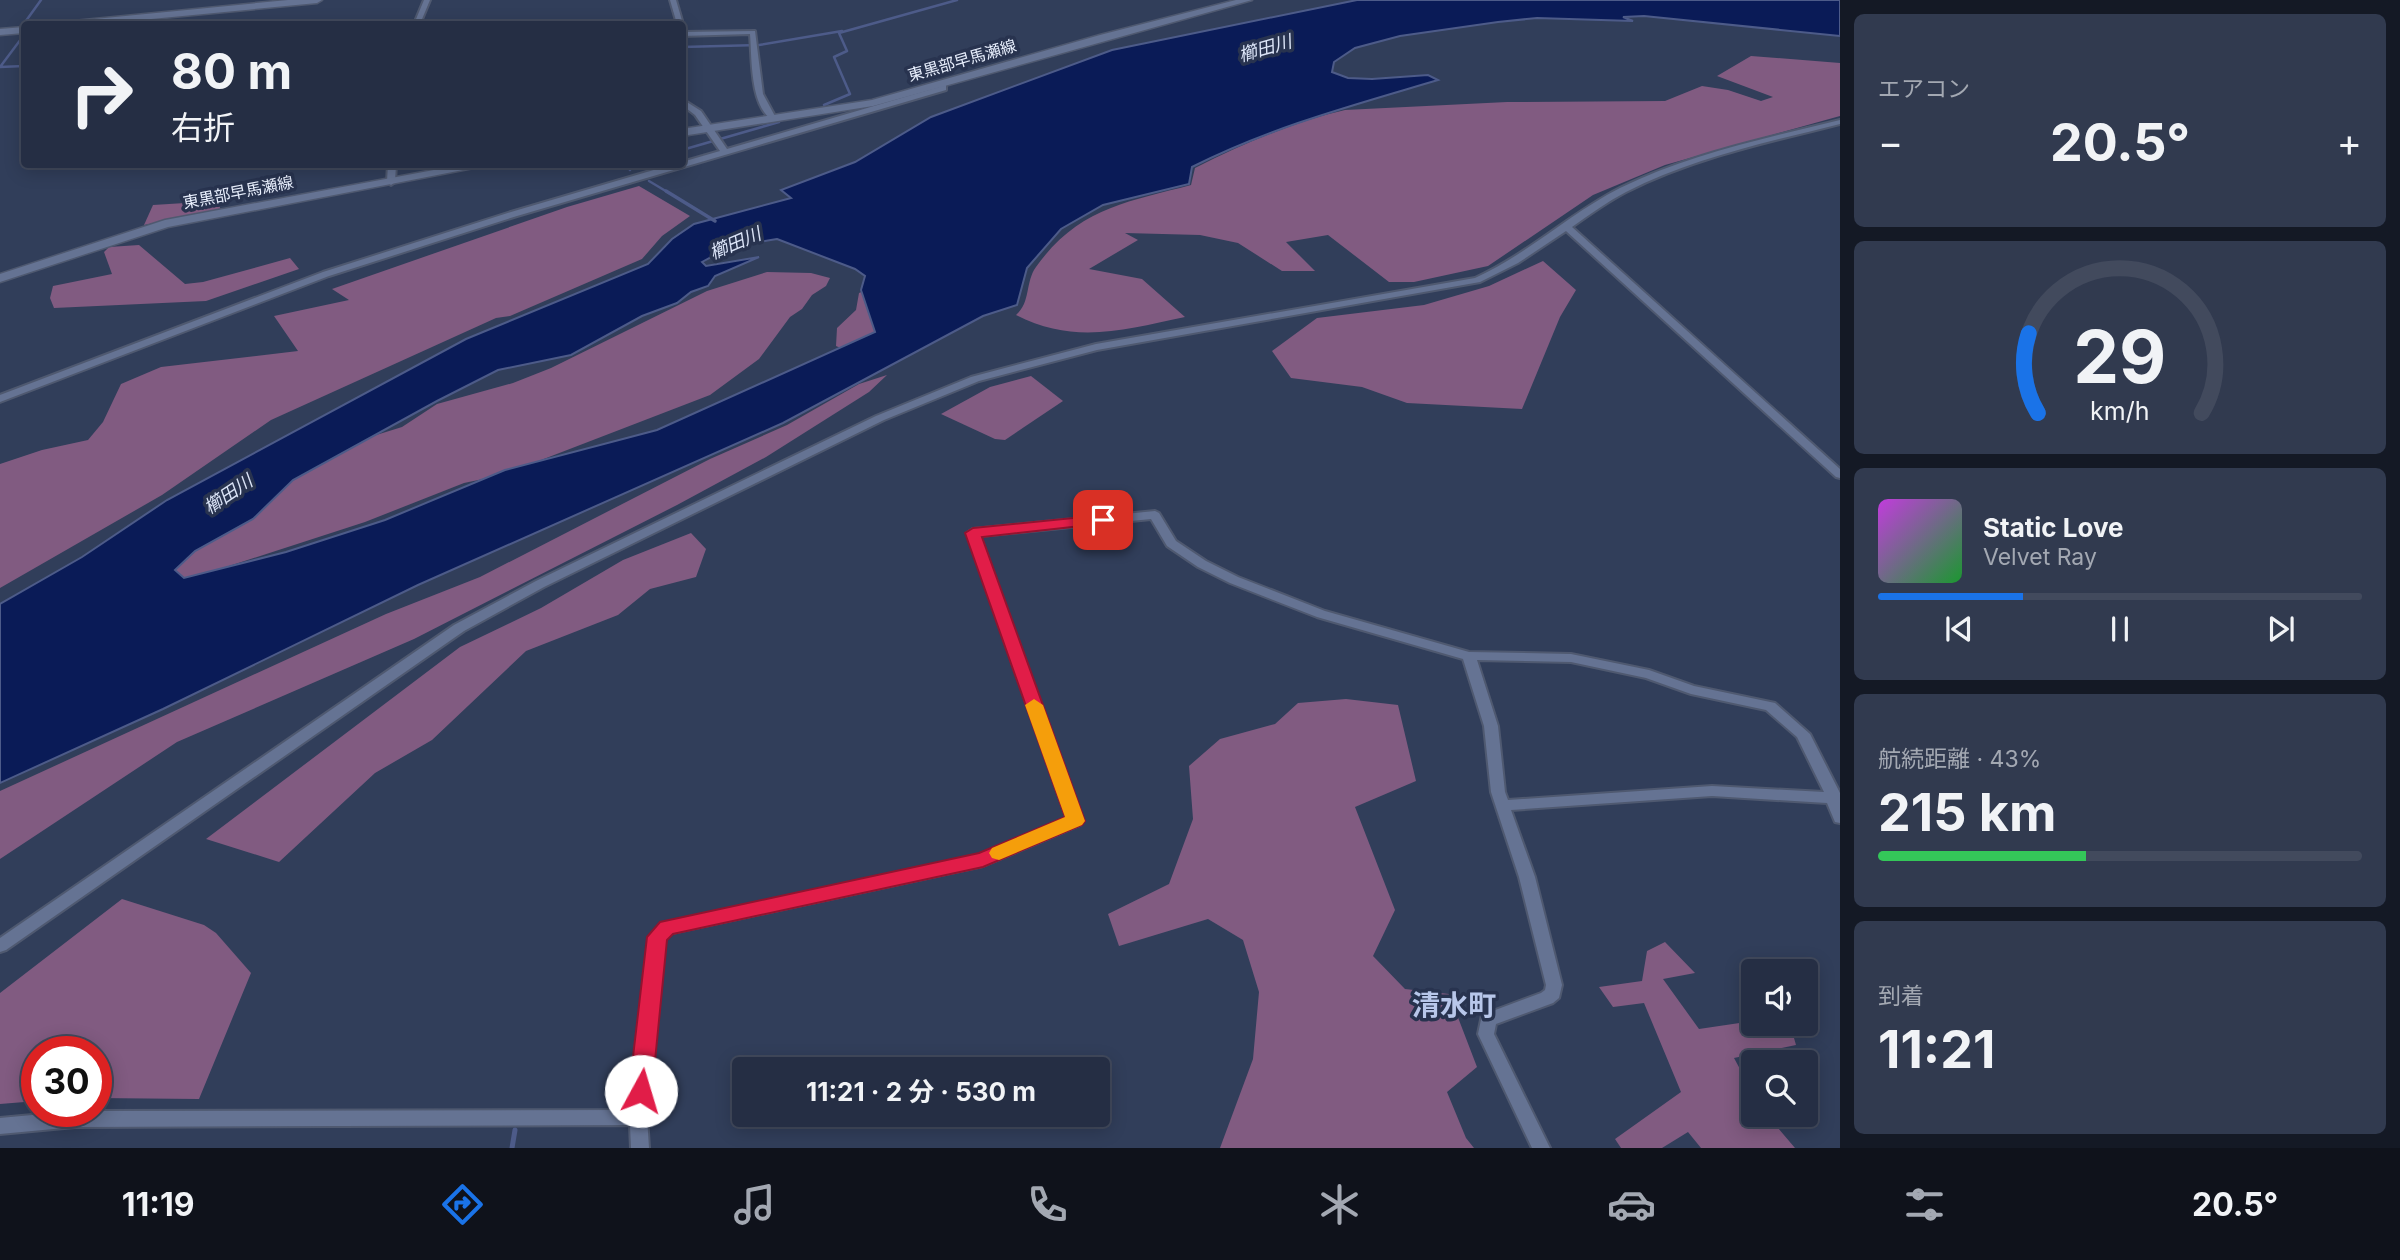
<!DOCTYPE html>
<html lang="ja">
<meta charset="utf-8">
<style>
:root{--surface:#252e44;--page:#313a4f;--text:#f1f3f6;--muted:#a3a8b2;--line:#424a5d;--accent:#1a73e8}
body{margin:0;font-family:Inter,"Noto Sans JP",sans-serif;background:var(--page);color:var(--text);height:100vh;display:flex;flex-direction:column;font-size:26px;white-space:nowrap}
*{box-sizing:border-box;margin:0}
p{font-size:23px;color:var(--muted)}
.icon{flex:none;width:38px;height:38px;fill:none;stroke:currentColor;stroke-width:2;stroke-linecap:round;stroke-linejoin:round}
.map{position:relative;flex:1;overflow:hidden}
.details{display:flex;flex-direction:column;gap:14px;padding:14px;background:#141925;width:560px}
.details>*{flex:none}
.guide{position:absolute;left:21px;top:21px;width:665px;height:147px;border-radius:7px;box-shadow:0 4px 18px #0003,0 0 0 2px var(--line);background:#252e44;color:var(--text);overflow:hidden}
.tools{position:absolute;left:1741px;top:959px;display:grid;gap:14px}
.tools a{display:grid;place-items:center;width:77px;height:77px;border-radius:7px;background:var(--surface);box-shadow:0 4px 18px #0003,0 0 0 2px var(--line);font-size:35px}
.speed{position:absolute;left:21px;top:1036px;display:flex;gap:14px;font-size:35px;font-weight:700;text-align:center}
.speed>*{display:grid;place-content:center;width:91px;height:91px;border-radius:50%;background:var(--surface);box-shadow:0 4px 18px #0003,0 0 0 2px var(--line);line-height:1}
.speed .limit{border:10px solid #d22;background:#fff;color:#111}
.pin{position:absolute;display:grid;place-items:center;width:60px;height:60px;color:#fff;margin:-30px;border-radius:14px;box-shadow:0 4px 10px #0006}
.me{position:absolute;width:77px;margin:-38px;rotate:6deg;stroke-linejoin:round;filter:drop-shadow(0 0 5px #0008)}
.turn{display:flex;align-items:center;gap:24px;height:147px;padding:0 35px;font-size:32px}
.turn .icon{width:91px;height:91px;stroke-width:2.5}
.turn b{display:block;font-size:49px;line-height:60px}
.big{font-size:52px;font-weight:700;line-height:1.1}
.details .widget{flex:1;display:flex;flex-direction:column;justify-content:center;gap:10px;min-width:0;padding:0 24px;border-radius:10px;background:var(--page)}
.details .dial{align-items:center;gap:0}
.dial svg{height:182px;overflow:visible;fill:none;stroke:var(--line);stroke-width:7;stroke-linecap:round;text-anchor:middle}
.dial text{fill:var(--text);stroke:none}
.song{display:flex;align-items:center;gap:21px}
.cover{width:84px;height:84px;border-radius:10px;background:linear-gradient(135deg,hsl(290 70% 55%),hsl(130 70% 35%))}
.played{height:7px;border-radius:4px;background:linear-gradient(90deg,var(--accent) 30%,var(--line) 30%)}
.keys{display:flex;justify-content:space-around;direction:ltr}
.heat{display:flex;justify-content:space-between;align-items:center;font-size:38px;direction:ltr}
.charge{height:10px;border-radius:5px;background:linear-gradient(90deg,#34c759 43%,var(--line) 0)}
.trip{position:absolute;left:732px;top:1057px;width:378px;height:70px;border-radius:7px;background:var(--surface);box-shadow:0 4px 18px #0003,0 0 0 2px var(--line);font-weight:700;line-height:70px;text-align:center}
.tab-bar{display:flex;height:112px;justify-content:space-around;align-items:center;background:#0f121b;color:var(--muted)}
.tab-bar .icon{width:49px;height:49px}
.tab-bar .active{color:var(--accent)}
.tab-bar b{font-size:32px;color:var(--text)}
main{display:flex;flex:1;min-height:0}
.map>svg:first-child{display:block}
.green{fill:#815b81}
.water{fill:#0a1b57;stroke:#4d5b89;stroke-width:2;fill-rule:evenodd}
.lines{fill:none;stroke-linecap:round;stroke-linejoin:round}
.stream-far2{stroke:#4d5b89;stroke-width:2.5}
.stream-far1{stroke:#4d5b89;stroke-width:3.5}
.stream{stroke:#4d5b89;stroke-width:5}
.street-casing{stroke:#4f5970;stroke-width:4}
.secondary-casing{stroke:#4f5970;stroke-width:3}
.street{fill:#657393;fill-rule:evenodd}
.secondary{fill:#657393;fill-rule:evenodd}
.route{fill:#e11d48;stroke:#92132f;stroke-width:2}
.slow{fill:#f59e0b}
.labels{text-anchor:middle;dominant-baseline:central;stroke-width:7;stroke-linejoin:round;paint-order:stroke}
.far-street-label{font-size:16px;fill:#e8effd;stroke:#28334f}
.far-water-label{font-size:18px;font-style:italic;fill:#dce5f8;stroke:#28334f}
.near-quarter-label{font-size:28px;font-weight:bold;fill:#b8c7ea;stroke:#28334f}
</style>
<main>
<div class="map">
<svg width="1840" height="1148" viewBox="0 0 1840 1148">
<rect width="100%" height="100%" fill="#313e5a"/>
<!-- green -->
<g class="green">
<path d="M1751 56 1840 63V116L1665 165 1593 195 1488 266 1414 282H1389L1328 235 1286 242 1315 271H1282L1238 243 1200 235 1125 233 1138 240 1089 269 1142 279 1185 317C1123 330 1075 345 1016 315 1031 302 1025 282 1036 267 1078 208 1127 202 1191 185L1195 168C1243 144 1293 122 1345 110L1507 102 1665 101 1702 86 1728 90 1761 101 1773 97 1717 76Z"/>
<polygon points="639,186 690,216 662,236 642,259 510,316 496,318 271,420 162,495 0,588 0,464 42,450 88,440 103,422 121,384 161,367 298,351 274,316 349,300 332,289 567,207"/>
<polygon points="217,201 221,210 144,225 153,205"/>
<polygon points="139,245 185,284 203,282 290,258 299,269 206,301 54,308 50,298 53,286 112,274 104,252 109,247"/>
<polygon points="1543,261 1576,290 1560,317 1522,409 1407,403 1362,387 1291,378 1272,351 1317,318 1424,305 1489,286"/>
<polygon points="767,272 811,273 830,278 826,286 812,295 802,309 790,317 759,359 710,395 502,475 464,483 365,522 164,587 165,550 357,441 402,427 437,404 513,383 551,368 707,291"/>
<polygon points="879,285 915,313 843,349 836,346 837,328 856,310 859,293"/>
<polygon points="887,375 869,392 766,457 677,505 414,639 177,742 0,859 0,791 386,614 480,577 710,459 787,425 859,384"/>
<polygon points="1031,376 1063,401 1005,440 995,439 941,414 990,387"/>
<polygon points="691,533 706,549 696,577 650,589 618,615 526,651 432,740 375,773 279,862 206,839 460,647 541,608 623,560"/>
<polygon points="1346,699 1398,705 1416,781 1355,807 1395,910 1373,956 1405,989 1449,994 1477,1067 1447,1092 1466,1138 1474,1148 1220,1148 1253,1059 1259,992 1243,940 1208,919 1119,946 1108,914 1169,884 1193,819 1189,766 1220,739 1275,724 1298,703"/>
<polygon points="122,899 204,925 216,933 251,973 199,1099 96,1098 96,1052 37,1052 37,1101 0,1104 0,993"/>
<polygon points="1665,942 1695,973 1663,979 1699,1029 1753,1021 1754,1024 1790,1024 1796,1045 1734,1058 1753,1093 1754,1115 1767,1115 1795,1148 1701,1148 1688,1132 1662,1148 1621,1148 1615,1139 1681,1092 1644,1003 1613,1007 1599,987 1642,981 1647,951"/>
</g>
<!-- water -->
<path class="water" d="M1357 0H1840V36L1644 16 1623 17 1633 21 1537 18 1498 22 1400 36 1355 48 1334 62 1332 72 1348 78 1372 79 1428 75 1438 80C1354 105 1271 127 1192 167L1189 184 1103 205 1061 229 1027 268 1017 305 983 316 783 423 418 585 163 709 0 783V604L82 557 167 500 466 339 648 264 672 239 694 224 791 198 781 190 855 162 931 117 1112 50ZM777 239 855 269 865 276 861 290 875 332 657 430 505 470 385 520 286 552 184 578 175 570 195 551 253 519 293 480 437 401 498 370 571 355 642 316 677 303 691 292 708 286 715 276 759 257 706 266 702 262C726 248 751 243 777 239Z"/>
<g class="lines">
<!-- stream-far2 -->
<g class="stream-far2">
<polyline points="23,25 41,0"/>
<polyline points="24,35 0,67 24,66"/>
<polyline points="682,47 759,45 842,31"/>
<polyline points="824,105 850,94 834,57 847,51 839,33 957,0"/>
<polyline points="682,150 779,122"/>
<polyline points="630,170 627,166 631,164"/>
<polyline points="649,181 669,193"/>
</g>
<!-- stream-far1 -->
<polyline class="stream-far1" points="666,191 715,221"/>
<!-- stream -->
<polyline class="stream" points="512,1148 515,1130"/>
<defs>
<g id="street">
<polygon points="424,0 430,0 420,24 414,24"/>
<polygon points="670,0 676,0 683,24 682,25 677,24"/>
<path d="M755 31 763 94 776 118 772 120C750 105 752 59 750 34L682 36V32Z"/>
<polygon points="682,56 686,58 686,76 682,78"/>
<polygon points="940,82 946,82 946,90 517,216 329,276 0,402 0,395 323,272 511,212 674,164 682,164 682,162 720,151 695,115 682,105 682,99 701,111 727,149 939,87"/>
<path d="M1840 120V124C1768 142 1693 158 1626 192 1607 202 1590 214 1572 227L1840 469V478L1836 477 1566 231 1518 263 1480 282 1097 350 979 381 884 420 544 587 464 631 6 950 0 952V938L454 625 536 581 876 416 971 377 1096 344 1475 278C1528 254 1569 214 1620 188 1689 154 1766 138 1840 120Z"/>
<polygon points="388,164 396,164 395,182 391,185 387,182"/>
<path d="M1155 511 1159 513 1176 541 1206 561 1238 577 1325 611 1469 652 1571 654 1649 670 1694 686 1775 703 1810 734 1840 793V823L1835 822 1827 803 1712 796 1511 810 1535 877 1562 985 1559 998 1553 1003 1496 1024 1494 1034 1550 1148H1532L1478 1034 1482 1015 1541 993 1545 990 1546 985 1519 877 1491 792 1484 726 1463 659 1317 617 1230 583 1198 567 1167 546 1151 519 980 536 1082 821 1080 825 983 866 672 933 665 939 647 1117 649 1148H631L630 1125 75 1127 0 1134V1118L75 1111 630 1110 649 937 661 924 980 855 1067 819 967 533 973 529ZM1477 660 1571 662 1646 678 1691 694 1766 710 1797 737 1824 792 1712 786 1508 800 1505 792 1498 726Z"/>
</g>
<g id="secondary">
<polygon points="288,0 322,0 317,3 99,24 69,24 74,21"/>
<polygon points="1236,0 1252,0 873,106 682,136 682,129 872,100 1100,35"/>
<polygon points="24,27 24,33 0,35 0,29"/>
<polygon points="466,164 494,164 168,227 0,282 0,274 165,220"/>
</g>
</defs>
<!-- street casing -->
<use href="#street" class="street-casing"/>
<!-- secondary casing -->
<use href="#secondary" class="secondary-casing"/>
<!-- street -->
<use href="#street" class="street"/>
<!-- secondary -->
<use href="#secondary" class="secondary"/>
</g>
<!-- route -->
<polygon class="route" points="1103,515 1108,517 1108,523 982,537 1085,821 1082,825 983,867 673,934 667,940 652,1091 649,1098 641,1100 633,1098 629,1091 647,937 660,922 979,853 1065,817 965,533 973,528"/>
<!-- slow -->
<polygon class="slow" points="1034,699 1043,705 1085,821 1082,825 999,860 992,858 989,853 992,848 1065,817 1025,705"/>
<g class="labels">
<!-- far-street labels -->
<g class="far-street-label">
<text transform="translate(962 60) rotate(-16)">東黒部早馬瀬線</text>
<text transform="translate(238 192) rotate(-11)">東黒部早馬瀬線</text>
</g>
<!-- far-water labels -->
<g class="far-water-label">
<text transform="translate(1265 48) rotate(-16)">櫛田川</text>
<text transform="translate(735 243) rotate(-23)">櫛田川</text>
<text transform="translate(228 494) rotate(-34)">櫛田川</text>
</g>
<!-- near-quarter labels -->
<g class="near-quarter-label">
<text x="1454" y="1005">清水町</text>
</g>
</g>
</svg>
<div class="tools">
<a><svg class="icon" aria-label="sound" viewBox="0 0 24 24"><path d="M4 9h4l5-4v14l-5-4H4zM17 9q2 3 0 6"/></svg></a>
<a><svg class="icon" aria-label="search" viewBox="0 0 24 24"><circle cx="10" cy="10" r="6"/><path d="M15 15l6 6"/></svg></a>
</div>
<div class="speed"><div class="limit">30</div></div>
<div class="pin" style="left:1103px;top:520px;background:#d93025"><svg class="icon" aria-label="arrive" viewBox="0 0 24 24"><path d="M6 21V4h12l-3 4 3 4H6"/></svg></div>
<svg class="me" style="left:641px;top:1091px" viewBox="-20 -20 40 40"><circle r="19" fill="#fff"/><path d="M0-13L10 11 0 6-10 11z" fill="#e11d48"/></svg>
<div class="trip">11:21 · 2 分 · 530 m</div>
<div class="guide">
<div class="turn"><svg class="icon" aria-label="right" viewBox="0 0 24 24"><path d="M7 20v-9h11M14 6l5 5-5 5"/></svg><div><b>80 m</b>右折</div></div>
</div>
</div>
<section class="details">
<div class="widget"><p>エアコン</p>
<div class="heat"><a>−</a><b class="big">20.5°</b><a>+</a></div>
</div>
<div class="widget dial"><svg viewBox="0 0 100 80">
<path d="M14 69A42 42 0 1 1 86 69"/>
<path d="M14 69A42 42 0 0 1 10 34" stroke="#1a73e8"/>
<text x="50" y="56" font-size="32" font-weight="700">29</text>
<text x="50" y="72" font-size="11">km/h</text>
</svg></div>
<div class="widget">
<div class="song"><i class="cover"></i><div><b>Static Love</b><p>Velvet Ray</p></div></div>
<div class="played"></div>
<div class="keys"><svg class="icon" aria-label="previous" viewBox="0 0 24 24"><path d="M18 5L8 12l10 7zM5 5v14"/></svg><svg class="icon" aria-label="pause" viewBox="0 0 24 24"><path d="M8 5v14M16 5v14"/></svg><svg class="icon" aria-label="next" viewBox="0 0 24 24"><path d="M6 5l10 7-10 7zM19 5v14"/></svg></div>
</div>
<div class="widget"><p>航続距離 · 43%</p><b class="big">215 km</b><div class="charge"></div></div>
<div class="widget"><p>到着</p><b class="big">11:21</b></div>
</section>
</main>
<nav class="tab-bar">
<b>11:19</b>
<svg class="icon active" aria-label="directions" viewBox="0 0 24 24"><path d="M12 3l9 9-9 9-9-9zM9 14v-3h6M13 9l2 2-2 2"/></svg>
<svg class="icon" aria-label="music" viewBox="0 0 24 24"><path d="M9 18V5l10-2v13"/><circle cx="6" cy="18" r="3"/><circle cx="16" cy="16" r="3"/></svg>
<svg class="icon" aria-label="phone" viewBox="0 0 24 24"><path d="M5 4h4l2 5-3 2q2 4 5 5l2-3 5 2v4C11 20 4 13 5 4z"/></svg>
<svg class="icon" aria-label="climate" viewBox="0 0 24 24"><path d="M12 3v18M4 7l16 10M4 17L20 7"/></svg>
<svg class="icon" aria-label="car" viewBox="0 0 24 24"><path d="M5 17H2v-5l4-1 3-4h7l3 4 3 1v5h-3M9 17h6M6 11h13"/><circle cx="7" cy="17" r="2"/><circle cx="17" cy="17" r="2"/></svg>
<svg class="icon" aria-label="filters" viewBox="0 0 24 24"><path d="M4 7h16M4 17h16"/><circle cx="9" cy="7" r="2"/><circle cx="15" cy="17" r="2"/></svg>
<b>20.5°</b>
</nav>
